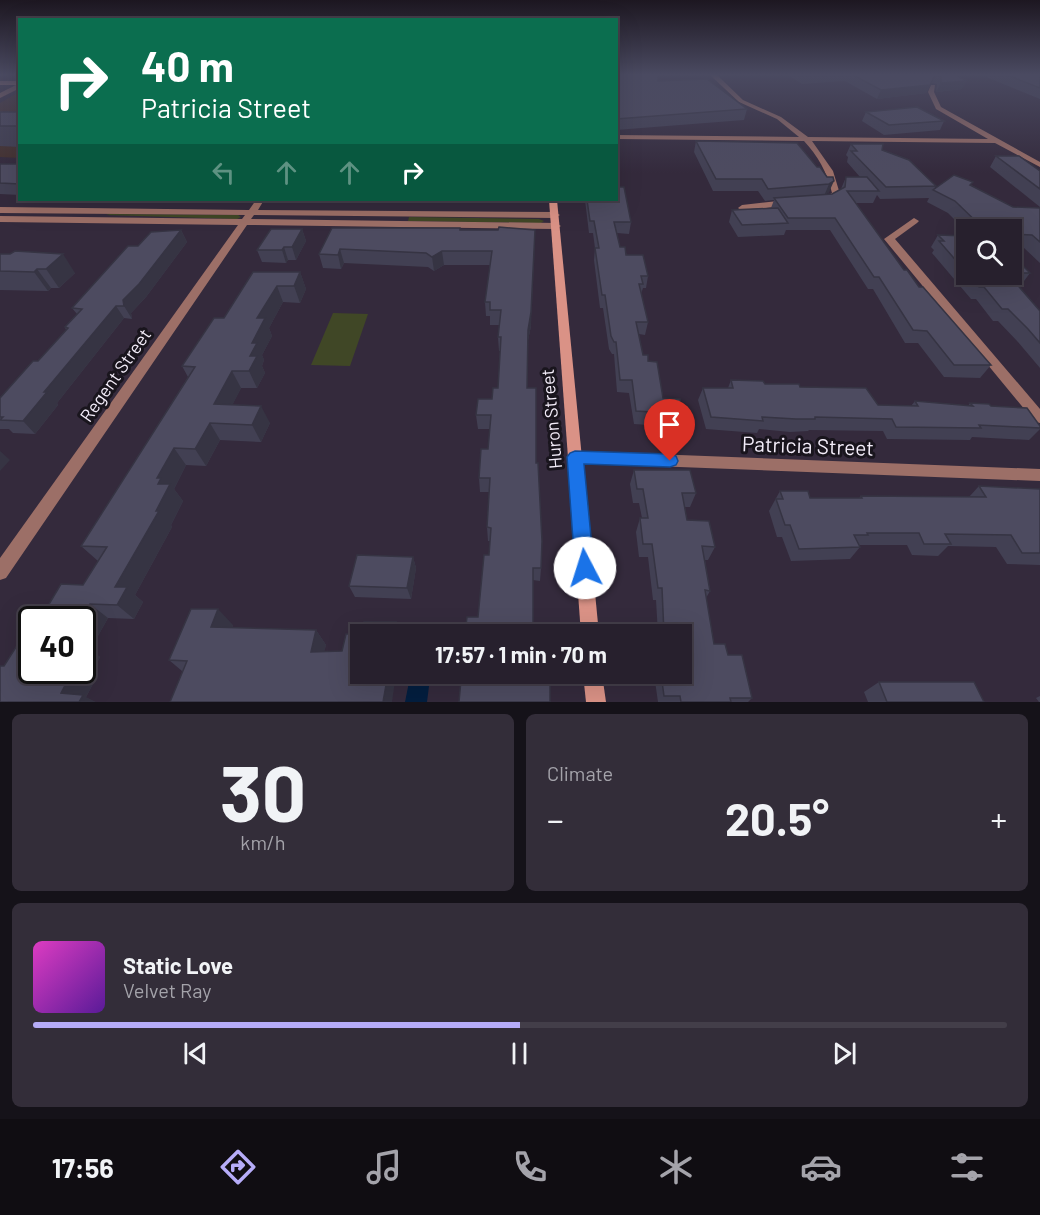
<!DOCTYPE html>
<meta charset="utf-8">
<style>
:root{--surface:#27202d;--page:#332d39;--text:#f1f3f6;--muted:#a4a3aa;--line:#433e49;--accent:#b6acf8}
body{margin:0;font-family:Barlow,sans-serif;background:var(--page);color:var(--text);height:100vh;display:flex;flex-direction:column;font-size:22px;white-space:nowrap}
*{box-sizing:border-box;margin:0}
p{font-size:20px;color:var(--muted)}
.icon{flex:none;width:33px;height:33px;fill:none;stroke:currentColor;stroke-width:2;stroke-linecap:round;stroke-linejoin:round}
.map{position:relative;height:702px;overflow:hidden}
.sheet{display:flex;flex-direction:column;gap:12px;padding:12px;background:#151219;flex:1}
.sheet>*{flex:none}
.banner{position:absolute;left:18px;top:18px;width:600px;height:183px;border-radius:0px;box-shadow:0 6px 24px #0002,0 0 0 2px var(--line);background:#0b6e4f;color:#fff;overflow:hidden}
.tools{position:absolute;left:956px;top:219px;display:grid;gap:12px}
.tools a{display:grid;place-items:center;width:66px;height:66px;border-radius:0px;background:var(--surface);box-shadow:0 6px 24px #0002,0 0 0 2px var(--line);font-size:30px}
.speed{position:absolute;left:18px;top:606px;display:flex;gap:12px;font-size:30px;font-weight:700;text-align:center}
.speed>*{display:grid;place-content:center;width:78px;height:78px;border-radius:50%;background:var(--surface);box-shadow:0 6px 24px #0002,0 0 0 2px var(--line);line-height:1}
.speed .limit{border:3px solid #111;border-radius:9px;background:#fff;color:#111}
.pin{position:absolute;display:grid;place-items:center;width:51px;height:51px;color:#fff;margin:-62px -26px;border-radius:50% 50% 50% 0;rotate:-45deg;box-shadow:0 0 6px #0007}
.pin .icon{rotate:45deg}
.me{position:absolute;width:66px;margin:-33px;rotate:355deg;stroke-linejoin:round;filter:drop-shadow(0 0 4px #0008)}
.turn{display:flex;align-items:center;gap:21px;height:126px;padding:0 24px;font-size:27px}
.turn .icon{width:78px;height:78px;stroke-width:2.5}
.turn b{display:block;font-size:42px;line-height:51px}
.lanes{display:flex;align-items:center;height:57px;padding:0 24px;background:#0003;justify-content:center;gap:30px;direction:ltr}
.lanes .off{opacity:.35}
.big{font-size:45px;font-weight:700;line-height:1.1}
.sheet .card{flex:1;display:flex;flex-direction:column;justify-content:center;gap:9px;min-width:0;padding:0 21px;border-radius:9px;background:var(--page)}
.sheet .dial{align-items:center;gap:0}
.dial b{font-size:78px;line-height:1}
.song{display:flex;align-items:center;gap:18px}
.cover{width:72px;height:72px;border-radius:9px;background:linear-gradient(135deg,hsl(310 70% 55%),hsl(270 70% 35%))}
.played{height:6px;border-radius:3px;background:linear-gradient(90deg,var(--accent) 50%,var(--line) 50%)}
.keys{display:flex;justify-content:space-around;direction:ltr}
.heat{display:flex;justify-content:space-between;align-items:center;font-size:33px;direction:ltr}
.sheet .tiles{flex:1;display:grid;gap:12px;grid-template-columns:1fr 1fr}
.card:last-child{grid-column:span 2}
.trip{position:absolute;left:350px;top:624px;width:342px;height:60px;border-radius:0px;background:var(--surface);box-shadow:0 6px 24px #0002,0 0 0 2px var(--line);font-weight:700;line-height:60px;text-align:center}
.tabs{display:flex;height:96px;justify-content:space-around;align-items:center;background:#100d12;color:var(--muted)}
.tabs .icon{width:42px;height:42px}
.tabs .active{color:var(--accent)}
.tabs b{font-size:27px;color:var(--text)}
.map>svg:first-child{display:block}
.commercial{fill:#45312e}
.green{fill:#404726}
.water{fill:#031e3f}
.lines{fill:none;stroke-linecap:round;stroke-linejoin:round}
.street{fill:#9c6f67;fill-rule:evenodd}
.secondary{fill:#da9286;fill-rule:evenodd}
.wall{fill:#424053}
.shaded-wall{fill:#363443}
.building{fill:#4d4b60;stroke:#363443;stroke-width:1.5}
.route{fill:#1a73e8;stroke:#114b97;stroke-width:1.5}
.labels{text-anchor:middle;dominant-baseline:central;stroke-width:6;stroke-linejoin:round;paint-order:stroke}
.street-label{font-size:18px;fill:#f4eefa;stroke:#19151d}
.near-street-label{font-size:21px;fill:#f4eefa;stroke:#19151d}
</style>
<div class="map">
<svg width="1040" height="702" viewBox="0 0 1040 702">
<rect width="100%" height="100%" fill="#342a3c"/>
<!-- commercial -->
<polygon class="commercial" points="19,92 19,158 0,157 0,103"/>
<!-- green -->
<g class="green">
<polygon points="110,214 238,215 241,217 237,219 106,215"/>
<polygon points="409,217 539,219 544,221 541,223 408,221"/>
<polygon points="333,313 368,314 350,366 311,365"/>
</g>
<!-- water -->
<polygon class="water" points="410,677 430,678 427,702 405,702"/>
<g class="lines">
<!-- street -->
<g class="street">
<path d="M710 75H717L743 100 781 117 808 137 988 139 936 109 928 92 931 85H935L934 92 941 107 1040 162V167L995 143 812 141 833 171 840 194 825 203 821 200 832 193C827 172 818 156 804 141L616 139V135L799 137 777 119 739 102Z"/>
<polygon points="20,83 20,88 0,98 0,93"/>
<polygon points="256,200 264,200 258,210 555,212 560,215 555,218 254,215 251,219 556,223 561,226 556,229 247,225 6,578 0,580 0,558 238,225 0,222 0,216 242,219 245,215 0,213 0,207 249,210"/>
<polygon points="787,200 791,203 790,205 742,211 738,208 742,205"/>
<polygon points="914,218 919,221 917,223 895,239 1040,409 1040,423 1035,422 884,239"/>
<polygon points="575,451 1040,469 1040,481 575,463 570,461 568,457 570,453"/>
</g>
<!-- secondary -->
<g class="secondary">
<rect x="0" y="81" width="20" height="4"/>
<polygon points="549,200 557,200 599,634 581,634"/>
<polygon points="583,674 602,674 606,702 586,702"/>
</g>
</g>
<!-- wall -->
<g class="wall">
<polygon points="616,75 658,81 747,109 744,120 616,130"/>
<polygon points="788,75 956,75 962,89 936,92 937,84 931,83 926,93 877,99 845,81 802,84"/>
<polygon points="981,75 1040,75 1040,99"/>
<polygon points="20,111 20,147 0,146 0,112 17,112"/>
<polygon points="866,112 944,121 940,130 884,135 862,121"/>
<polygon points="696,141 817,167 827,177 833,177 829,192 826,194 832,194 841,189 846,177 860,177 847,162 848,157 846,155 851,144 882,150 936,186 934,189 971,185 1013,207 1040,208 1040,263 1023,247 1011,247 1011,230 966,230 966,231 948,213 927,202 929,198 880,199 877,195 873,203 855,203 904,270 991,365 980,378 944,377 918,343 905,343 873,289 868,289 830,230 786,230 784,235 738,237 729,222 732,210 771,208 774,200 765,201 758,191 713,191 694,152"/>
<polygon points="996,156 1040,171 1040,207 990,167"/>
<polygon points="0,164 20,164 20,195 0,194"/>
<polygon points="585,200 616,200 631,222 629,234 617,233 620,247 648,276 646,288 643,288 641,294 648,322 645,335 639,334 643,355 648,361 663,398 683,414 679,427 634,424 629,393 617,392 614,354 612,354 609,349 603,308 600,308 594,260 595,248 593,233 589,233"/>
<polygon points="332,228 498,230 531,326 527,345 527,388 536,463 541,568 540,581 533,580 478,617 489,555 490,541 488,541 487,527 489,492 480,492 479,478 488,449 490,429 478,429 476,415 492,399 498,388 500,351 499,351 498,337 500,325 490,325 490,316 486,316 485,302 490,265 444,265 434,271 428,267 344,263 341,269 323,268 319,254"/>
<polygon points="302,229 306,241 296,260 288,260 286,263 262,262 257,250"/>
<polygon points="181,230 187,242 146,297 131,313 132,319 124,318 57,403 58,405 35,434 13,433 9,429 0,429 0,398 38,361 66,330 65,327 77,314 72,308 138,246"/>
<polygon points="938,235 966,236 966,274 1011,274 1011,254 1030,273 1021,285 1017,285 1040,311 1040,368 1018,342 998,321 993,321 976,299 971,299 932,253 934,250 931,247"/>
<polygon points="0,254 75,273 59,288 51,288 48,291 0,290"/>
<polygon points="253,272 300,272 306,289 300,303 283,302 269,328 272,336 262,355 264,360 262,366 265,373 257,388 241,388 232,405 270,423 261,442 220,440 206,466 186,465 174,489 183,501 171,525 172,527 135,595 143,602 134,619 108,618 90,650 100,657 89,678 94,682 86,697 4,666 45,611 83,585 98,561 81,546 188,377 182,366 224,318"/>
<polygon points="731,380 765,384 800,387 878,405 911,406 915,401 968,406 970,403 991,406 1040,426 1040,429 1029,440 972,437 970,440 887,439 883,431 809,430 808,431 790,432 759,429 757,433 706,429 698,400 703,388 728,388"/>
<polygon points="634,470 696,493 690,507 685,507 687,520 715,547 708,560 705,560 710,591 706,598 714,644 728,655 752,698 748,702 658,702 654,674 681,674 681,634 658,634 656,600 653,600 648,557 639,557 636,532 640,518 642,518 639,503 633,503 630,484"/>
<polygon points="979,486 1040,489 1040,565 1007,564 996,547 948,546 938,556 912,555 907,545 860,545 859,546 860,547 850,559 791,561 782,537 777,537 769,511 780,491 810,498 859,498 861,496 969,497"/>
<polygon points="413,557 416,568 411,599 355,597 349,586"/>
<polygon points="233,625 232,628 316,630 326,645 324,651 360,674 182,671 169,660"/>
<polygon points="879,682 984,702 868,702 864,692"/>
<polygon points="1040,696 1040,702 1039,702 1036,698"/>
</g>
<!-- shaded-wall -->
<g class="shaded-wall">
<polygon points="0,75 7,75 0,79"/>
<polygon points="967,81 962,89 936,92 941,83"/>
<polygon points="930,85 926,93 877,99 881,90"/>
<polygon points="834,181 829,192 824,196 829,184"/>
<polygon points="302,229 306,241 296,260 292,247"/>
<polygon points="181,230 187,242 146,297 131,313 132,319 124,306 123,300"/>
<polygon points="535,244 531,326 527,345 528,330"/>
<polygon points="284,247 288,260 286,263 282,250"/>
<polygon points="340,249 344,263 341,269 338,255"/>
<polygon points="442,251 444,265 434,271 432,257"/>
<polygon points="63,254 75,273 59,288 46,269"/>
<polygon points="37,269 51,288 48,291 34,272"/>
<polygon points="300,272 306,289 300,303 294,286"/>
<polygon points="277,286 283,302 269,328 272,336 262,355 264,360 262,366 265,373 257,388 249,371 252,343 257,318"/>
<polygon points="116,306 124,318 57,403 58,405 35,434 23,421 44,392"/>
<polygon points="232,371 241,388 224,422 214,404"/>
<polygon points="261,406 270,423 261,442 252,425"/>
<polygon points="210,423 220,440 206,466 195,449"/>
<polygon points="174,448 186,465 174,489 183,501 171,525 172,527 135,595 143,602 134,619 117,605 115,587 156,511 158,484 157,478"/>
<polygon points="0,451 10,460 0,471"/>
<polygon points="413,557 416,568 411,599 407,588"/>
<polygon points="90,604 108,618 90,650 100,657 89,678 94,682 86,697 96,702 77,702 61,693 69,670 82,670 82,620 81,620"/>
<polygon points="218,609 233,625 226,643 211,627"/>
<polygon points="396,622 400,634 394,634"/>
<polygon points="316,630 326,645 321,666 311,652"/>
<polygon points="388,674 396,674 392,702 383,702"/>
</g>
<!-- building -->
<g class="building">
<polygon points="616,75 658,75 658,81 707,79 747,109 616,119"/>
<polygon points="853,75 935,75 930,85 881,90"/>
<polygon points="941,75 956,75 967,81 941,83"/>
<polygon points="1007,75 1040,75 1040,88"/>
<polygon points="917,107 944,121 889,125 866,112"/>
<polygon points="20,111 20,126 0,126 0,112 17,112"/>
<polygon points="696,141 797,143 817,167 820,167 827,177 833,177 834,181 829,184 768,189 762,179 716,179"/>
<polygon points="851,144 883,144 882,150 909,160 936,186 886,187 851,151 857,151"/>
<polygon points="996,156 1019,156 1040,171 1040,189"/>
<polygon points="0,164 20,164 20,184 0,183"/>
<polygon points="954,175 973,182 970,185 1013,207 1040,208 1040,242 1032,235 1011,234 1011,230 985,230 955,201 933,190"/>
<polygon points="846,177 867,177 879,191 847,191 904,270 907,270 919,287 923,287 991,365 954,365 927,331 913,330 879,277 874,277 835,218 788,218 774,198 832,194 845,187"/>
<polygon points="616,187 624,187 631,222 614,222 620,247 625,247 626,255 643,255 648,276 641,276 643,284 639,284 648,322 636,322 643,355 648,355 648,361 657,362 663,398 680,399 683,414 636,411 632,380 620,380 616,342 614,342 611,336 605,295 602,295 595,248 599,248 594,221 590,221 587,200 616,200"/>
<polygon points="778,208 788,223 742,225 732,210"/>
<polygon points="499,227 535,230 531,312 528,330 527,388 536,388 536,463 538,463 542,541 541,568 533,568 533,634 465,634 467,617 478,617 484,555 489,555 491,528 487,527 490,478 479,478 481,449 488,449 491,415 476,415 478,399 492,399 493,388 498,388 501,337 498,337 501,310 490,310 490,302 485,302 492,251 442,251 432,257 426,253 340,249 338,255 319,254 332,228 460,228 460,230 498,230"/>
<polygon points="271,229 302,229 292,247 284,247 282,250 257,250"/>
<polygon points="181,230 139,284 123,300 124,306 116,306 44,392 47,392 23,421 0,420 3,417 0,417 0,398 33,361 38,361 68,328 65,327 82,309 72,308 128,246 138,246 151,232"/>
<polygon points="938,235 966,236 966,272 939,241 944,241"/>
<polygon points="15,251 63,254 46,269 37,269 34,272 0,271 0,254 10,254"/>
<polygon points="1011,254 1030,273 1011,273"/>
<polygon points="253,272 300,272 294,286 277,286 257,318 265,318 252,343 257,343 250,356 257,356 249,371 232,371 214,404 261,406 252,425 210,423 195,449 174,448 157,478 161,478 158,484 170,484 156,511 159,511 115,587 127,587 117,605 90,604 81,620 33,620 39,611 45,611 61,584 83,585 107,547 81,546 195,367 182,366 214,318 224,318"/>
<polygon points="968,274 1008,274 1040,311 1040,343 1028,329 1008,309 1002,309 984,287 979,287"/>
<polygon points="731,380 763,381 765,384 799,384 800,387 866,388 878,405 918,406 915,401 973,406 970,403 989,404 991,406 1027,408 1040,426 1040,428 979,425 981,428 896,427 892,419 815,417 815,419 796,419 762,417 763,421 711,417 703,388 733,388"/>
<polygon points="634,470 690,470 696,493 682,493 687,520 709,521 715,547 702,546 710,591 705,590 714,644 725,644 728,655 742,655 752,698 730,698 731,702 681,702 680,696 664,696 661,674 681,674 681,634 664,634 662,588 658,588 652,544 643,544 640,518 648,518 643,489 637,489"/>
<polygon points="979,486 1040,489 1040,553 1022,553 1011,535 945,534 951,544 924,544 919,533 867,533 868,535 854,535 860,547 799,549 790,525 785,525 776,499 783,499 780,491 808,491 810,498 862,498 861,496 986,497"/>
<polygon points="357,555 413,557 407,588 349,586"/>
<polygon points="191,609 218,609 211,627 316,630 311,652 342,651 346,634 362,634 364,622 396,622 394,634 360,634 360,674 388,674 383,702 170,702 187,661 169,660"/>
<polygon points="32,622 32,670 73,670 61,693 83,695 79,702 0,702 0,666 4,666"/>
<polygon points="472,674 550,674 550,702 459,702 461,680 471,681"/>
<polygon points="879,682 974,682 984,702 887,702"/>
</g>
<!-- sky -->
<linearGradient id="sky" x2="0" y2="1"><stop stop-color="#1d1721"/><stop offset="0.43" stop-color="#4a4a61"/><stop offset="1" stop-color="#4a4a61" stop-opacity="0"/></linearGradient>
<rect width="1040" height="173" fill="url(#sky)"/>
<!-- route -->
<polygon class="route" points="575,451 670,454 676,456 678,461 676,465 670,467 584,464 594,568 591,575 585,577 578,575 575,568 567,457 570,453"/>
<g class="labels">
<!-- street labels -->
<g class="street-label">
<text transform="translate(115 375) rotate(-55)">Regent Street</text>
<text transform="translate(551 419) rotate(-95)">Huron Street</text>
</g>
<!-- near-street labels -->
<g class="near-street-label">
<text transform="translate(808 445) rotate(2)">Patricia Street</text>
</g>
</g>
</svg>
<div class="tools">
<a><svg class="icon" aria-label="search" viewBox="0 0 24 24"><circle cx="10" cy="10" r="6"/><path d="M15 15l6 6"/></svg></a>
</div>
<div class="speed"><div class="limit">40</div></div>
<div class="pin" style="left:670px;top:461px;background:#d93025"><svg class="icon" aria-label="arrive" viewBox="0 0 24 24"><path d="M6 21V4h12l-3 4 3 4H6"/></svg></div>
<svg class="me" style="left:585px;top:568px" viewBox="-20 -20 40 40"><circle r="19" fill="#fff"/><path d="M0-13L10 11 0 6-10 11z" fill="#1a73e8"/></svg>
<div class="trip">17:57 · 1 min · 70 m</div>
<div class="banner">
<div class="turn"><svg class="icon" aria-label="right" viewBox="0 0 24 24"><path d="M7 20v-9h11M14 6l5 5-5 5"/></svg><div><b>40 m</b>Patricia Street</div></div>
<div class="lanes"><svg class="icon off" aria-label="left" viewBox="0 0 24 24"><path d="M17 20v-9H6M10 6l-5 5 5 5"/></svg><svg class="icon off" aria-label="ahead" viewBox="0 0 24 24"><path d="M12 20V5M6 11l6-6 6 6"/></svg><svg class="icon off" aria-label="ahead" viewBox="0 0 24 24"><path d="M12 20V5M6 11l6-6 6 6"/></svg><svg class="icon" aria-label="right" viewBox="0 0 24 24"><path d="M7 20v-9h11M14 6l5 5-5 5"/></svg></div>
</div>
</div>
<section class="sheet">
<div class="tiles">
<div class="card dial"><b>30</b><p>km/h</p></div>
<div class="card"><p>Climate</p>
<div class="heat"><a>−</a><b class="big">20.5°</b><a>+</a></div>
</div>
<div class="card">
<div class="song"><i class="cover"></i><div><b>Static Love</b><p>Velvet Ray</p></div></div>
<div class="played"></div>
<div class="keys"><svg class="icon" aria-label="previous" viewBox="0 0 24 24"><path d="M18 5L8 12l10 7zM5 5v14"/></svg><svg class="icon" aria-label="pause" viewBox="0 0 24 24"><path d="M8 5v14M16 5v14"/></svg><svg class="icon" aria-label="next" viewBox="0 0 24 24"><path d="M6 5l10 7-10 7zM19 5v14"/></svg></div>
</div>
</div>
</section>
<nav class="tabs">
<b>17:56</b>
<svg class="icon active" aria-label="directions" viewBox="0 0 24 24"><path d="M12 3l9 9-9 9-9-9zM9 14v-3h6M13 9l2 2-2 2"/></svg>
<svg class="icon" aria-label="music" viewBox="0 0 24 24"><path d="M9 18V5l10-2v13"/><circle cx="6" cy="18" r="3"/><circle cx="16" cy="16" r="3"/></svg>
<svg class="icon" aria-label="phone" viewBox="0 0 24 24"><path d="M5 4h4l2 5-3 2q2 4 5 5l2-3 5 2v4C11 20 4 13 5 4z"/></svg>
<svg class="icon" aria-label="climate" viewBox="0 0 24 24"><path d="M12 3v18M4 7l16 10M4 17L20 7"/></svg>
<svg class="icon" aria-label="car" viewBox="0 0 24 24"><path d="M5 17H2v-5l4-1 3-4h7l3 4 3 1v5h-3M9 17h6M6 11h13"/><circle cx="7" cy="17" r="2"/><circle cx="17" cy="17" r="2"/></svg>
<svg class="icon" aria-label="filters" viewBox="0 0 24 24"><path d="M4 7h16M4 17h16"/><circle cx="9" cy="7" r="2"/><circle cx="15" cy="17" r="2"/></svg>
</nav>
